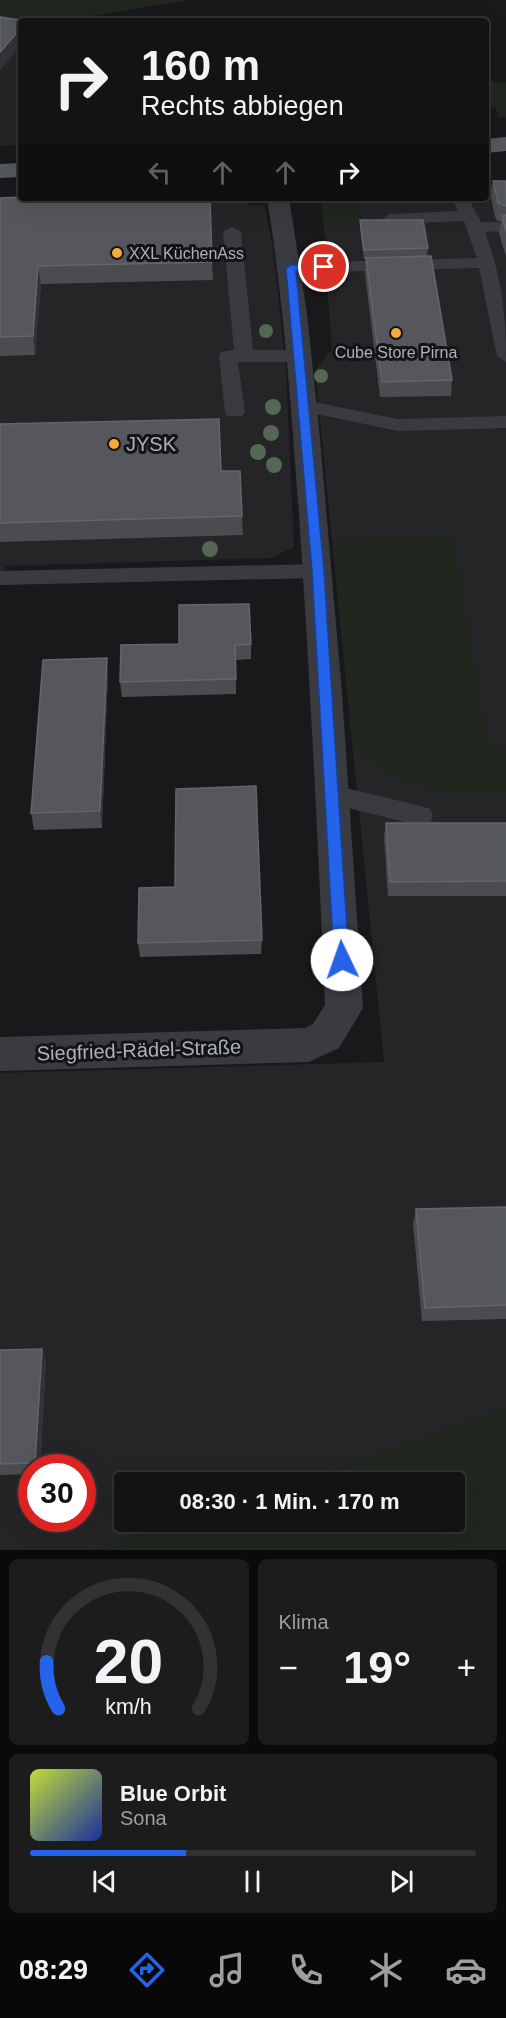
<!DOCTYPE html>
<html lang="de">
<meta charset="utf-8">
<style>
:root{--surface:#131314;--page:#1c1c1d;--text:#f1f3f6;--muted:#9d9ea0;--line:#323234;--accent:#2563eb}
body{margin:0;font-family:Helvetica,sans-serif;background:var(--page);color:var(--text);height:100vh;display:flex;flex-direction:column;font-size:22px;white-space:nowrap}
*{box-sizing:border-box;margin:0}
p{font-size:20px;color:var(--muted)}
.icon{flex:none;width:33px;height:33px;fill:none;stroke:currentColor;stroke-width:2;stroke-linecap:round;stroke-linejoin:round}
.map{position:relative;height:1550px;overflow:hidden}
.side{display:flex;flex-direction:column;gap:9px;padding:9px;background:#0a0a0b;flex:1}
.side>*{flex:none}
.hud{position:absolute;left:18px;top:18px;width:471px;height:183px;border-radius:6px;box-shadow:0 6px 24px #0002,0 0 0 2px var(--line);background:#131314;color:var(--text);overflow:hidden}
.speed{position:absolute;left:18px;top:1454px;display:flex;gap:12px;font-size:30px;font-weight:700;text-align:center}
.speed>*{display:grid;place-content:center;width:78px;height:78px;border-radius:50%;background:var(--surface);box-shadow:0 6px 24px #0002,0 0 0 2px var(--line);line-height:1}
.speed .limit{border:9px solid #d22;background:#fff;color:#111}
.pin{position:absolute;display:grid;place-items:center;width:51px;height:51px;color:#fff;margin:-26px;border:3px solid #fff;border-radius:50%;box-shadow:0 2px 6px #0007}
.me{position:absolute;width:66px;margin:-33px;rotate:357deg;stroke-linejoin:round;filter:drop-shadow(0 0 4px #0008)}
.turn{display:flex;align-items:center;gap:21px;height:126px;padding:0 24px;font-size:27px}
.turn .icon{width:78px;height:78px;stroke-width:2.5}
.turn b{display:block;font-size:42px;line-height:51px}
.lanes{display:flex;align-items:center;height:57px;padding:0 24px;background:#0003;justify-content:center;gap:30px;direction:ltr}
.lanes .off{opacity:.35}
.big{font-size:45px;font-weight:700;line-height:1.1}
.side .widget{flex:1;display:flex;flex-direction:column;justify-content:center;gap:9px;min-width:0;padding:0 21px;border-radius:9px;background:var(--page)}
.side .dial{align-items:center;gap:0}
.dial svg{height:156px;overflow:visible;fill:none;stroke:var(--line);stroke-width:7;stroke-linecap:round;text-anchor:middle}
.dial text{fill:var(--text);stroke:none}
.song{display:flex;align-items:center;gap:18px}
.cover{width:72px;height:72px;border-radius:9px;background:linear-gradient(135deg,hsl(70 70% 55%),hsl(230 70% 35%))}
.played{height:6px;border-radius:3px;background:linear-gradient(90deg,var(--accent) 35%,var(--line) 35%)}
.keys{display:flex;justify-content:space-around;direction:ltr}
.heat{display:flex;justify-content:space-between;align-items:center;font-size:33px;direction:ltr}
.side .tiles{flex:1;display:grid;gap:9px;grid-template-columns:1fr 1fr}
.widget:last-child{grid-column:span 2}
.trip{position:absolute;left:114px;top:1472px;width:351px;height:60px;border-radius:6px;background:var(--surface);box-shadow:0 6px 24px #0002,0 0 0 2px var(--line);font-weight:700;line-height:60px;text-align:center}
.tab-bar{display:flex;height:96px;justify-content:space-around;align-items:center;background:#080808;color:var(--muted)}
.tab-bar .icon{width:42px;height:42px}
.tab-bar .on{color:var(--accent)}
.tab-bar b{font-size:27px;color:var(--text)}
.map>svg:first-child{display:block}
.built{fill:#252528;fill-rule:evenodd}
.green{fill:#1f271f}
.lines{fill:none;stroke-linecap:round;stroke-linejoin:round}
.lane{fill:#3a3b40;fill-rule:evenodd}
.street{fill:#3a3b40;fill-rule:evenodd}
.primary{fill:#565860;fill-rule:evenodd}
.tree{fill:#536754}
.wall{fill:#4a4c50}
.shaded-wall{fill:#323336}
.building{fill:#55575c;stroke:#62656a;stroke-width:1.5}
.route{fill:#2563eb;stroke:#184099;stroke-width:1.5}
.poi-dot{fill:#f6ab36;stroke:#141416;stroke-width:2}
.labels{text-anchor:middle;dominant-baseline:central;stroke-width:6;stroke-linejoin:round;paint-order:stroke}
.far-poi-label{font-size:16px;fill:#abb1bb;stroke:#141416;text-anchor:start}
.poi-label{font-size:20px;fill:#abb1bb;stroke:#141416;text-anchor:start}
.street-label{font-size:20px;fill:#abb1bb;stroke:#141416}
</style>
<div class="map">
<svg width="506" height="1550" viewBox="0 0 506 1550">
<rect width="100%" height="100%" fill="#19191b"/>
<!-- built -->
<g class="built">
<polygon points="0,31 21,35 21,145 0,146"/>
<path d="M506 183V1410L296 1482H124V1521H181L95 1550H0V1073L384 1062 315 370 332 349 327 284 332 277 323 223 361 222 357 198H486V184ZM32 1467H82V1518H32Z"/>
<polygon points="0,198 242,198 250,205 264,205 273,248 286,370 294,547 271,558 6,566 0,588"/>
</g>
<!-- green -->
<g class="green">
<polygon points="0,0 189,0 67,20 72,21 21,21 0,31"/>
<polygon points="486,80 506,83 506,117 498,117 496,108 486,106"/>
<polygon points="324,198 357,198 361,222 323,223 321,204"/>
<polygon points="453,536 488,745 506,748 506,793 444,793 385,772 354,748 333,539"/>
<polygon points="506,1410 506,1550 95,1550 181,1521 454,1521 454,1482 296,1482"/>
</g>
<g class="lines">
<!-- lane -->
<g class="lane">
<polygon points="506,185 506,195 486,196 486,186"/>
<path d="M452 198H468L481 222H498L506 226 504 231 485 232C502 280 506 311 506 362L497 356 479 268 291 273 282 268 291 263 477 258 464 221 390 224 382 219 390 214 458 211Z"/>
<polygon points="232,227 241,232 253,350 301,350 310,356 301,362 238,362 245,412 242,416 228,416 225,412 219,356 221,352 234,350 223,232"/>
<polygon points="304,400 398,419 506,416 506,428 398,431 297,410 294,406 297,402"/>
<polygon points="318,564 326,566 329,571 326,576 318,578 0,585 0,571"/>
<polygon points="333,785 421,806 430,809 433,816 430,823 421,826 324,802 321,795 324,788"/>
</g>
<!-- street -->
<path class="street" d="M267 198H289L307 313 319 428 342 693 363 1008 339 1048 309 1062 0 1071V1037L305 1028 313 1024 325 1005C318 841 310 678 299 515 291 409 284 303 267 198Z"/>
<!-- primary -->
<g class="primary">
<polygon points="506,137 506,151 486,153 486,139"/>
<polygon points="21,163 21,177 0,178 0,164"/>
</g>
</g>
<!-- trees -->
<g class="tree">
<circle cx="266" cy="331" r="7"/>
<circle cx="321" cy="376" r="7"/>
<circle cx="273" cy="407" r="8"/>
<circle cx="271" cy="433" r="8"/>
<circle cx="258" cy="452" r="8"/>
<circle cx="274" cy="465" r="8"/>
<circle cx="210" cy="549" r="8"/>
</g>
<!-- wall -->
<g class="wall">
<polygon points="493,181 506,181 506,257 499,233 501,222 496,220 491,198"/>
<polygon points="0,198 212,262 213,280 41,284 35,355 0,356"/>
<polygon points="360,220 428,248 427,256 452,380 451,396 380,397 365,273 366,259 364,259 360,229"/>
<polygon points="0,424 221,471 242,516 243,535 0,542"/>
<polygon points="251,644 251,659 236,660 236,694 122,697 120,682 121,645"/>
<polygon points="108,675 102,828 34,830 31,813"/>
<polygon points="386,823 506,823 506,896 388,896 384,837"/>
<polygon points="262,940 261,954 140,957 138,943"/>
<polygon points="506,1207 506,1319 422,1321 413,1223 416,1209"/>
<polygon points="42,1349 46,1362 40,1467 32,1467 32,1474 0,1475 0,1350"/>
</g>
<!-- shaded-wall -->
<g class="shaded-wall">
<polygon points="21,28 21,46 0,70 0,52"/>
<polygon points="38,266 41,284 35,355 33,336"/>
<polygon points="107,658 108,675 102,828 100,811"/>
<polygon points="42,1349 46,1362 40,1467 36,1467 35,1463"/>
</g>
<!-- building -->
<g class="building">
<polygon points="0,17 27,21 21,21 21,28 0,52"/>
<polygon points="493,181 506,181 506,206 498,203"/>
<polygon points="21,197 210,198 212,262 38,266 33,336 0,337 0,198"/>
<polygon points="506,215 506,232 502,216"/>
<polygon points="360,220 423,220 428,248 364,250"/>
<polygon points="431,256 452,380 382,382 366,258"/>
<polygon points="219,419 221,471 240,471 242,516 0,523 0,424"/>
<polygon points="249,604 251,644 235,645 236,679 120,682 121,645 179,644 179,605"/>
<polygon points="107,658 100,811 31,813 43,660"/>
<polygon points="256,786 262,940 138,943 139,888 175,887 176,789"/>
<polygon points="386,823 506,823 506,881 390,882"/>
<polygon points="506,1207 506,1305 425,1308 416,1209"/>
<polygon points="42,1349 35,1463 0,1464 0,1350"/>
</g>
<!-- route -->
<polygon class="route" points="324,264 329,267 327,270 296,271 324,571 349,960 342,967 334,960 312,571 286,268 291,265"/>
<!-- markers -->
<g class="poi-dot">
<circle cx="117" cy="253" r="6"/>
<circle cx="396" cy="333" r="6"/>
<circle cx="114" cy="444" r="6"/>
</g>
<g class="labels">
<!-- far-poi labels -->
<g class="far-poi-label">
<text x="129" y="253">XXL KüchenAss</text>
<text x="396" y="352" text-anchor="middle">Cube Store Pirna</text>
</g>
<!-- poi labels -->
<g class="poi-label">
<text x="126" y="444">JYSK</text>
</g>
<!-- street labels -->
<g class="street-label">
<text transform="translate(139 1050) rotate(-2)">Siegfried-Rädel-Straße</text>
</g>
</g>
</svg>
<div class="speed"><div class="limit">30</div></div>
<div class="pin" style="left:324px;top:267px;background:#d93025"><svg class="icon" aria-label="arrive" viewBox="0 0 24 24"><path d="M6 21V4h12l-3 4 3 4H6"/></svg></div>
<svg class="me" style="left:342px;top:960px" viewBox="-20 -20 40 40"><circle r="19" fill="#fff"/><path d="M0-13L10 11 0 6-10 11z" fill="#2563eb"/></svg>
<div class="trip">08:30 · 1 Min. · 170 m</div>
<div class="hud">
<div class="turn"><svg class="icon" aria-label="right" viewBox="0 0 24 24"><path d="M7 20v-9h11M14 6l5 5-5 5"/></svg><div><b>160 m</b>Rechts abbiegen</div></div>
<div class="lanes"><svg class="icon off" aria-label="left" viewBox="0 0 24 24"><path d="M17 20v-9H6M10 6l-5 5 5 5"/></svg><svg class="icon off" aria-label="ahead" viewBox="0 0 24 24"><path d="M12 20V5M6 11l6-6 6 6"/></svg><svg class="icon off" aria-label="ahead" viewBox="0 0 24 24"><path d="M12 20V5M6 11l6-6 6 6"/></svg><svg class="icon" aria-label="right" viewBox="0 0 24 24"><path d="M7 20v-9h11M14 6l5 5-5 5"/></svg></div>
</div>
</div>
<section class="side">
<div class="tiles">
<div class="widget dial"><svg viewBox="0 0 100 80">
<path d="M14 69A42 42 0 1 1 86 69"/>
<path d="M14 69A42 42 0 0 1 8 45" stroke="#2563eb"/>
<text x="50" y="56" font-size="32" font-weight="700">20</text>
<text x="50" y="72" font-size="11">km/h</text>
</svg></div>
<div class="widget"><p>Klima</p>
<div class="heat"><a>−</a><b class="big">19°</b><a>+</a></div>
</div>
<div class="widget">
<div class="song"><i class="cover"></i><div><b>Blue Orbit</b><p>Sona</p></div></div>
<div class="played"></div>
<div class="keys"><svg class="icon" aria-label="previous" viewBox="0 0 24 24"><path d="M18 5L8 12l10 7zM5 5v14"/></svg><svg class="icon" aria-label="pause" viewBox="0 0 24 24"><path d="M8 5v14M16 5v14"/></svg><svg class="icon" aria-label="next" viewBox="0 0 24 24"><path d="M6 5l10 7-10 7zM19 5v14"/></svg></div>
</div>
</div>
</section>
<nav class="tab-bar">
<b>08:29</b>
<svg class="icon on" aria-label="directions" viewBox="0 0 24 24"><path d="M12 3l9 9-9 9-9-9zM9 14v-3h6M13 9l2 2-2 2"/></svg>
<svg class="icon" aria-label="music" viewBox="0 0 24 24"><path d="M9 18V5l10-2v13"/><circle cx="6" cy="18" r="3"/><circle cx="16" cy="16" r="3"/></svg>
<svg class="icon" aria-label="phone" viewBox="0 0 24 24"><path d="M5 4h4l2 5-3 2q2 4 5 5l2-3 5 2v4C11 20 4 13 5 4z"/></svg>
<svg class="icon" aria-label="climate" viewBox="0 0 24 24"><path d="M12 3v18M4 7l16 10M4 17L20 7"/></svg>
<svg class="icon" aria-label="car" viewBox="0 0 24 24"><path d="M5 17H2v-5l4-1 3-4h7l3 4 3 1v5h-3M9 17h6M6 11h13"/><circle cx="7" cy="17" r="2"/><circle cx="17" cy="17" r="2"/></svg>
</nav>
